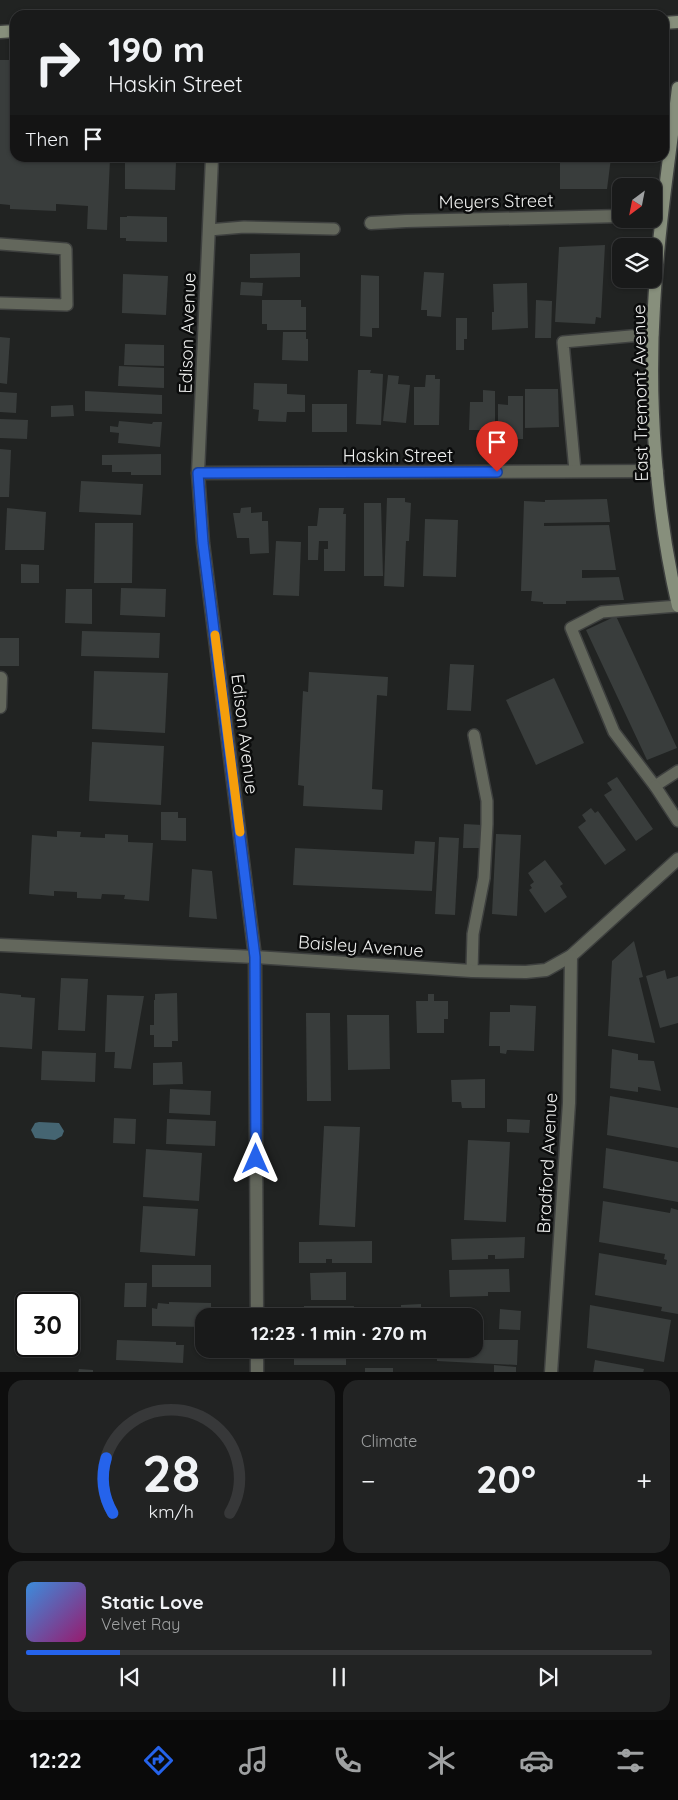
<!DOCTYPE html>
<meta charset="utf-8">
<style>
:root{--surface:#191a1a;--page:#222323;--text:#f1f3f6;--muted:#9fa1a2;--line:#373839;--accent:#2563eb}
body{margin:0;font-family:Quicksand,sans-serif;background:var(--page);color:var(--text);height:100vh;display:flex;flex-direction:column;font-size:19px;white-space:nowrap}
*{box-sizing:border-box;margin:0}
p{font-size:16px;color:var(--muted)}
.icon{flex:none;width:28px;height:28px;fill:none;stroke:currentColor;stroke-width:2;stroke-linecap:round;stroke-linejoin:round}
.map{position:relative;height:1372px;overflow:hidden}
.details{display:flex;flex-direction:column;gap:8px;padding:8px;background:#0e0e0e;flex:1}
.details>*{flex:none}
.banner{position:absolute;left:10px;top:10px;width:659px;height:152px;border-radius:15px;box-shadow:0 1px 4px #0004,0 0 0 1px var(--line);background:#191a1a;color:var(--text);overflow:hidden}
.needle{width:32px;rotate:212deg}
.fabs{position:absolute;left:612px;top:178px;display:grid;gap:10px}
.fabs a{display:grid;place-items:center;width:50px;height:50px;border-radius:10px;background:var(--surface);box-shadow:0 1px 4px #0004,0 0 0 1px var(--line);font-size:25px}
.speed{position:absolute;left:15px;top:1292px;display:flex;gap:10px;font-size:25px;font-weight:700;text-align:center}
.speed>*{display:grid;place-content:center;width:65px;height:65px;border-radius:50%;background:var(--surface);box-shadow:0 1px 4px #0004,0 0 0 1px var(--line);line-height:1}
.speed .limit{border:2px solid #111;border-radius:8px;background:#fff;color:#111}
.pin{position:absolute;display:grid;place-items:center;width:42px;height:42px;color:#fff;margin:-51px -21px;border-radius:50% 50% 50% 0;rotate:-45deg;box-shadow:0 0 5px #0007}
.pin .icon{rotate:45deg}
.me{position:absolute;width:55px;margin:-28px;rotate:0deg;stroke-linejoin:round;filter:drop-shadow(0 0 4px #0008)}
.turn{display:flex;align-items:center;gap:18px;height:105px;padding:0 15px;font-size:22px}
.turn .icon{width:65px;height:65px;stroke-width:2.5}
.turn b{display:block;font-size:35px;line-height:42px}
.then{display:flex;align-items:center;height:48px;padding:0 15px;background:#0003;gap:10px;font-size:19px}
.big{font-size:38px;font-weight:700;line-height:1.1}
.details .card{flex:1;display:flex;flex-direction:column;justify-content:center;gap:8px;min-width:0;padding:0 18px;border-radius:15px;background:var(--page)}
.details .dial{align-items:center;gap:0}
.dial svg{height:130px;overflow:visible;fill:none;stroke:var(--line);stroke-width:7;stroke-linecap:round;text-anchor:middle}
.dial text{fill:var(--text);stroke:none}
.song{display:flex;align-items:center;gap:15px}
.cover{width:60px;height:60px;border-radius:8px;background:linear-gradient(135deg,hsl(210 70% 55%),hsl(320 70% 35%))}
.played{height:5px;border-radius:2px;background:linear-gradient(90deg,var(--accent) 15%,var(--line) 15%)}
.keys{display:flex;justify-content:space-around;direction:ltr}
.heat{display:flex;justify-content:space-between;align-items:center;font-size:28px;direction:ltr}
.details .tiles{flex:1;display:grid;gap:8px;grid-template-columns:1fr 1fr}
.card:last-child{grid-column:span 2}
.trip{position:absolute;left:195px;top:1308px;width:288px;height:50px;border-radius:15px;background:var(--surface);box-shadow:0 1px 4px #0004,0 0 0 1px var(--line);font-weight:700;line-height:50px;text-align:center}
.tabs{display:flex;height:80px;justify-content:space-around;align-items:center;background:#0a0a0a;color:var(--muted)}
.tabs .icon{width:35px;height:35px}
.tabs .active{color:var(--accent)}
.tabs b{font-size:22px;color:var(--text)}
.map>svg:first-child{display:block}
.water{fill:#456572}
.building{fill:#393d3c}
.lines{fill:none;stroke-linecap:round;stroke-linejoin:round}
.lane-casing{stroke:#3e403f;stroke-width:14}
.street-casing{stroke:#3e403f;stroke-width:15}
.secondary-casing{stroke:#3e403f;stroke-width:15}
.lane{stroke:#63675c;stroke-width:11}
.street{stroke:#63675c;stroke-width:12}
.secondary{stroke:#878f7c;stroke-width:12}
.route-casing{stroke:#184099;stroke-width:12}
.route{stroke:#2563eb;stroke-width:9}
.slow{stroke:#f59e0b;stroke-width:9}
.labels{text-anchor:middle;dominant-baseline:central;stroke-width:5;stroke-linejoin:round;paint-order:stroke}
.street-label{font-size:18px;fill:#eeefee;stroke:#0b0c0c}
</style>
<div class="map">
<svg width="678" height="1373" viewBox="0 0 678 1373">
<rect width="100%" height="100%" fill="#212322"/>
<!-- water -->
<polygon class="water" points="39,1122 59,1123 64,1131 62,1136 55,1140 35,1138 31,1130 35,1123"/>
<!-- building -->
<g class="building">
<polygon points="0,60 15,60 15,158 110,158 107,230 87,229 88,206 56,204 56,211 10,209 10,205 0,204"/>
<polygon points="248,158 295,158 295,159 249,160"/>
<polygon points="560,158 611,158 607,189 560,189"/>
<polygon points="125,160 167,160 168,162 176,162 175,190 125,189"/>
<polygon points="127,216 167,217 167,242 126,241 126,238 120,238 120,217 127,217"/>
<polygon points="605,245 601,318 596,317 595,324 555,322 559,247"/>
<polygon points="300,253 300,277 250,278 250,254"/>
<polygon points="424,272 444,273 441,317 427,316 427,310 421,310"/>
<polygon points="123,274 168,276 166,315 122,313"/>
<polygon points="361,275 379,276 379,328 372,328 372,337 360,336"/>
<polygon points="241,282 263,283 262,296 240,295"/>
<polygon points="527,283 528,328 492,330 492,312 494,312 493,284"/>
<polygon points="262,300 301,300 301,307 306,307 306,330 267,330 267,324 262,324"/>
<polygon points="536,300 552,301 551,338 535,338"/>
<polygon points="456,318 467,318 467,339 464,339 464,350 456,350"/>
<polygon points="283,332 306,332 306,339 308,339 308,361 282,360"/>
<polygon points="0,337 10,338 7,384 0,383"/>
<polygon points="125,344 164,345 164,366 124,365"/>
<polygon points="119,366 164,368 164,388 118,386"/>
<polygon points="358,370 371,370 370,373 383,374 381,425 356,424"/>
<polygon points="388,375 399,376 398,384 410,385 406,423 383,421"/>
<polygon points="426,375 435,375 435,379 440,379 439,425 414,425 414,387 425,387"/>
<polygon points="254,383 287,384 287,394 305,395 305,412 287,412 286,422 258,421 259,410 253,409"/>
<polygon points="525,389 558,389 559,427 525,428"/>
<polygon points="483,390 495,391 495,430 469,430 470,402 483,402"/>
<polygon points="85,391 162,395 162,414 85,411"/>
<polygon points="0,392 17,393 16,413 0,412"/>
<polygon points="508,396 523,396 523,439 498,439 498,404 508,405"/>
<rect x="312" y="404" width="35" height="28"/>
<polygon points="73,405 74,416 51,417 51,406"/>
<polygon points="0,419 28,420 27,439 0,438"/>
<polygon points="119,421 152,424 153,422 162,422 160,447 118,443 119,433 110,432 110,426 118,427"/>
<polygon points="0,449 11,450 9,497 0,497"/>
<polygon points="161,454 161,475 131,475 131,472 112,472 112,465 102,465 102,455"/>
<polygon points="81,481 143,484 141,515 79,512"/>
<polygon points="387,498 405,498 405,502 411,503 409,541 406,541 404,587 384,586"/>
<polygon points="607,499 610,522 544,523 544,526 609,525 616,570 582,570 582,578 619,577 624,600 566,601 566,604 543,604 543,602 531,601 532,591 521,591 524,501 545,502 545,500"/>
<polygon points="364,503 381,503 383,576 364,576"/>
<polygon points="251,507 251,513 262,512 262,521 268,521 269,553 250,554 249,538 237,538 233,513 240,513 241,508"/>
<polygon points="7,508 46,512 44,550 5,550"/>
<polygon points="319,508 344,508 343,514 346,514 345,571 324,571 324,549 328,549 328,541 319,541 318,560 308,560 308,526 317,526"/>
<polygon points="425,519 458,520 456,577 423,576"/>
<polygon points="95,523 133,523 132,583 94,583"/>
<polygon points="276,541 301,542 299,596 273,595"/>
<polygon points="21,564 39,565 39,583 21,583"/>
<polygon points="121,588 166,589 165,617 120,615"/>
<polygon points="66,589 92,589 92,624 65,623"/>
<polygon points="616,616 677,748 647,760 586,630"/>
<polygon points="82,631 160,633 159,658 81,656"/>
<rect x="0" y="638" width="19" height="28"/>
<polygon points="450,664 474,665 471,711 447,710"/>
<polygon points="94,671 168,673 165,733 92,729"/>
<polygon points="309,672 388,677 387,696 377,695 372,789 383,790 382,810 303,806 304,786 298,785 303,691 308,692"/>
<polygon points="554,678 584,743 536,765 506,700"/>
<polygon points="92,742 164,746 161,805 89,801"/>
<polygon points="617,777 653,829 636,841 604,795 612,790 607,783"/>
<polygon points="591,808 595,813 598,811 626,850 605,865 578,827 586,821 582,815"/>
<polygon points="161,812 178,812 178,818 186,818 186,841 161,840"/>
<polygon points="464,824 483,825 482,848 463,848"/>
<polygon points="57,831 81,832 80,837 105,838 105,834 128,835 128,842 153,843 149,901 124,899 125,895 102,894 101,899 77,898 77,892 54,891 54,896 29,894 32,835 57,837"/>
<polygon points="496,834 521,835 517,916 492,914"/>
<polygon points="439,837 459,838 455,915 435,914"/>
<polygon points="415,841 435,842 432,891 293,885 295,848 414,854"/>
<polygon points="545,860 563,884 560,886 567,897 545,913 529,890 532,888 530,885 534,882 528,873"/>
<polygon points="192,869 212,871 217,919 189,917"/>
<polygon points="634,941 643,977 639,978 655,1043 608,1036 612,961"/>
<polygon points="665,970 667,979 678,976 678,1023 660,1028 646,976"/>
<polygon points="61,978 88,979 85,1031 58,1030"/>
<polygon points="0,993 21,995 21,997 35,998 32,1049 0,1047"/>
<polygon points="177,993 178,1041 172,1041 172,1047 154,1047 154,1035 150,1035 150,1025 154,1025 154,1000 155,1000 155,994"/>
<polygon points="428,994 434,994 434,1001 448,1001 448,1019 444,1019 444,1033 417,1033 416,1001 428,1001"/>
<polygon points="107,995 144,996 131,1069 114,1068 115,1052 105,1052"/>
<polygon points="510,1005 536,1006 534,1051 507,1050 506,1054 500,1053 500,1046 489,1046 490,1012 510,1012"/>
<polygon points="306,1013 330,1013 331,1101 307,1101"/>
<polygon points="347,1015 389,1015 390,1069 348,1070"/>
<polygon points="612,1049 638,1054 638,1060 654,1061 661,1091 638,1087 638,1092 610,1088"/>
<polygon points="42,1051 96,1053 95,1082 41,1080"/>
<polygon points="182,1062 183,1084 153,1085 153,1063"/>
<polygon points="485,1079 485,1108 462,1108 461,1102 452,1102 451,1080"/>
<polygon points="170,1089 211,1091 210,1115 169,1113"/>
<polygon points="610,1096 678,1108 678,1148 607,1135"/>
<polygon points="114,1118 136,1119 135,1144 113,1143"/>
<polygon points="167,1119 216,1121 215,1146 166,1144"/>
<polygon points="507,1119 530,1120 529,1133 507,1132"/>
<polygon points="324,1126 360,1127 355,1227 319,1225"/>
<polygon points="468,1140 510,1142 506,1222 464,1220"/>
<polygon points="606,1148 678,1162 678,1202 603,1188"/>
<polygon points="146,1149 202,1153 199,1201 143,1197"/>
<polygon points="603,1201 670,1213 671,1208 678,1210 678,1314 661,1311 662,1307 595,1295 599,1253 666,1265 667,1260 664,1259 665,1254 599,1242"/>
<polygon points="143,1206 198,1209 195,1256 140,1252"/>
<polygon points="525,1237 524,1258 495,1259 495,1255 488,1255 488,1259 452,1260 451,1239"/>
<polygon points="372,1241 372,1263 332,1263 332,1259 326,1259 326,1263 299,1263 299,1242"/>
<rect x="152" y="1265" width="59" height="22"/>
<polygon points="509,1269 510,1292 488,1292 488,1296 450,1297 449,1270"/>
<polygon points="346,1272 346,1300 311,1300 310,1273"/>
<polygon points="125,1283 147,1283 146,1307 124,1307"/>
<polygon points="169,1302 211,1303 211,1316 204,1316 204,1327 152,1326 152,1308 157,1309 158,1303 169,1304"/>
<polygon points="421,1304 421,1316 401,1316 401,1305"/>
<polygon points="590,1305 671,1320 664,1362 587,1348"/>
<polygon points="304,1306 354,1306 353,1316 304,1316"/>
<polygon points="500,1309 521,1311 520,1330 499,1329"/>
<polygon points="474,1332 481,1332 480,1340 518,1340 517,1365 437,1361 437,1349 474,1349"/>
<polygon points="117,1340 176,1342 176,1345 184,1345 183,1363 116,1360"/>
<rect x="294" y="1349" width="52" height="16"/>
<polygon points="595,1360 644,1369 643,1373 593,1373"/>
<polygon points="494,1365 516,1367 516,1373 494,1373"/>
<rect x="365" y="1368" width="28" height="5"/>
<polygon points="79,1369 93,1370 93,1373 78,1373"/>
</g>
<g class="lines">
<defs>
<g id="lane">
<polyline points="209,230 244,227 334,229"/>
<polyline points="0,244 66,249 67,305 0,303"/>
<polyline points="575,471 563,342 653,334"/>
<polyline points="678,606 602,612 571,628 614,732 655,786 678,771"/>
<polyline points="655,786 678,821"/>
<polyline points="472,971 473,934 484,878 487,824 487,801 474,735"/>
</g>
<g id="street">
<polyline points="212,158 198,473 203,543 255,957 257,1316"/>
<polyline points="371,223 406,221 621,216"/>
<polyline points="198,473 657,471"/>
<polyline points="0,707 1,678"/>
<polyline points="0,945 255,957 472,971 526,972 546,970 571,956 678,859"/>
<polyline points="257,1349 257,1373"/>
<polyline points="551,1373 569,1103 571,956"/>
</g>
<g id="secondary">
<polyline points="664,23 678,22"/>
<polyline points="0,32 15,31"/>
<path d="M678 88C669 160 658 233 654 306 648 402 656 512 678 606"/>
</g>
</defs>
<!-- lane casing -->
<use href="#lane" class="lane-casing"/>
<!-- street casing -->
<use href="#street" class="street-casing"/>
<!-- secondary casing -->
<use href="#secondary" class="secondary-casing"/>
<!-- lane -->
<use href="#lane" class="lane"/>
<!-- street -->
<use href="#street" class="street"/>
<!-- secondary -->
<use href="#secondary" class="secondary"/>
</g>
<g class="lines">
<defs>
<polyline id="route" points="256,1159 255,957 203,543 198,473 497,472"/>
</defs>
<!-- route casing -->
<use href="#route" class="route-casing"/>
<!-- route -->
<use href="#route" class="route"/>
<!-- slow -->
<polyline class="slow" points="215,635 240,832"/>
</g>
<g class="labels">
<!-- street labels -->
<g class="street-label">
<text transform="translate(496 201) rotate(-1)">Meyers Street</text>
<text transform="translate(187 333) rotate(-88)">Edison Avenue</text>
<text transform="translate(640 393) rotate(-91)">East Tremont Avenue</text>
<text x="398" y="455">Haskin Street</text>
<text transform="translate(245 734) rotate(83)">Edison Avenue</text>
<text transform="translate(361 946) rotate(4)">Baisley Avenue</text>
<text transform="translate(547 1163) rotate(-87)">Bradford Avenue</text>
</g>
</g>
</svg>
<div class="fabs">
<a><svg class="needle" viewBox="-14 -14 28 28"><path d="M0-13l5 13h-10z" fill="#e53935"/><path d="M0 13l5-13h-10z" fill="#9fa1a2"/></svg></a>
<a><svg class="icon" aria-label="layers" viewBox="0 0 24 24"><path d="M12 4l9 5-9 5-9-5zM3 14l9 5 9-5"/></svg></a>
</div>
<div class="speed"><div class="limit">30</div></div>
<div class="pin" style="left:497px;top:472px;background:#d93025"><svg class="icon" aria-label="arrive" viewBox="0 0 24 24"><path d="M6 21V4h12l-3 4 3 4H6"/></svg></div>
<svg class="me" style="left:256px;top:1159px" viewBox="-20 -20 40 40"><path d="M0-17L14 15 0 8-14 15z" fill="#2563eb" stroke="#fff" stroke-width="4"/></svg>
<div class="trip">12:23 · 1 min · 270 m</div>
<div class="banner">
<div class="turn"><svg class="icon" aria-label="right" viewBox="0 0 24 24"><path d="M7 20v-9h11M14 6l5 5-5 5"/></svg><div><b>190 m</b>Haskin Street</div></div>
<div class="then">Then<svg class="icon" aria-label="arrive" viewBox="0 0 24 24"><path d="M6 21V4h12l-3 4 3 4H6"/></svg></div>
</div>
</div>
<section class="details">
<div class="tiles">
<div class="card dial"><svg viewBox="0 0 100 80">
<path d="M14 69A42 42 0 1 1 86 69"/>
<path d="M14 69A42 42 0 0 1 10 35" stroke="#2563eb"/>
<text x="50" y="56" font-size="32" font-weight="700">28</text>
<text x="50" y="72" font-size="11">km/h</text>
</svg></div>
<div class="card"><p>Climate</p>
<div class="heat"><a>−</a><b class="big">20°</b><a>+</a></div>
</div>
<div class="card">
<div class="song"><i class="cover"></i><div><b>Static Love</b><p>Velvet Ray</p></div></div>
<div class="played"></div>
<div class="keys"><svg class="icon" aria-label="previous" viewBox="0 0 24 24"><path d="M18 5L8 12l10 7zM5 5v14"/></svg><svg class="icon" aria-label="pause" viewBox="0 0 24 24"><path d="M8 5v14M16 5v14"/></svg><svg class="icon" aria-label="next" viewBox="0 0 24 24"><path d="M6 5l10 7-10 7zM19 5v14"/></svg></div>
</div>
</div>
</section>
<nav class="tabs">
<b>12:22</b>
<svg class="icon active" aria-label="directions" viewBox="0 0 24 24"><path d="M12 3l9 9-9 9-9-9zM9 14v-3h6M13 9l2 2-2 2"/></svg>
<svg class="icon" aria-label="music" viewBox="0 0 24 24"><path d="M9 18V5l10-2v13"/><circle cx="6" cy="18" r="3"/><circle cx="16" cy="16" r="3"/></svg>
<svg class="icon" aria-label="phone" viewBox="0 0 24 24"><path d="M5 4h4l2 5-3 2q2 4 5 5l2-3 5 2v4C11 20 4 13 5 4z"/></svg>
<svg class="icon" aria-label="climate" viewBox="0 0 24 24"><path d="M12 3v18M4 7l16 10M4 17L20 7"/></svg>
<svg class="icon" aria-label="car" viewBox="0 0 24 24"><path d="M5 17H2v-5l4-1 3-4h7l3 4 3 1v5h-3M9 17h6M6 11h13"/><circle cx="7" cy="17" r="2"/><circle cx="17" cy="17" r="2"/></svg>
<svg class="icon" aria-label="filters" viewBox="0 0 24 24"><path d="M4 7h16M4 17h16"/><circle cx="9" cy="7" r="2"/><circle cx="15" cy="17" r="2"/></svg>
</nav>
